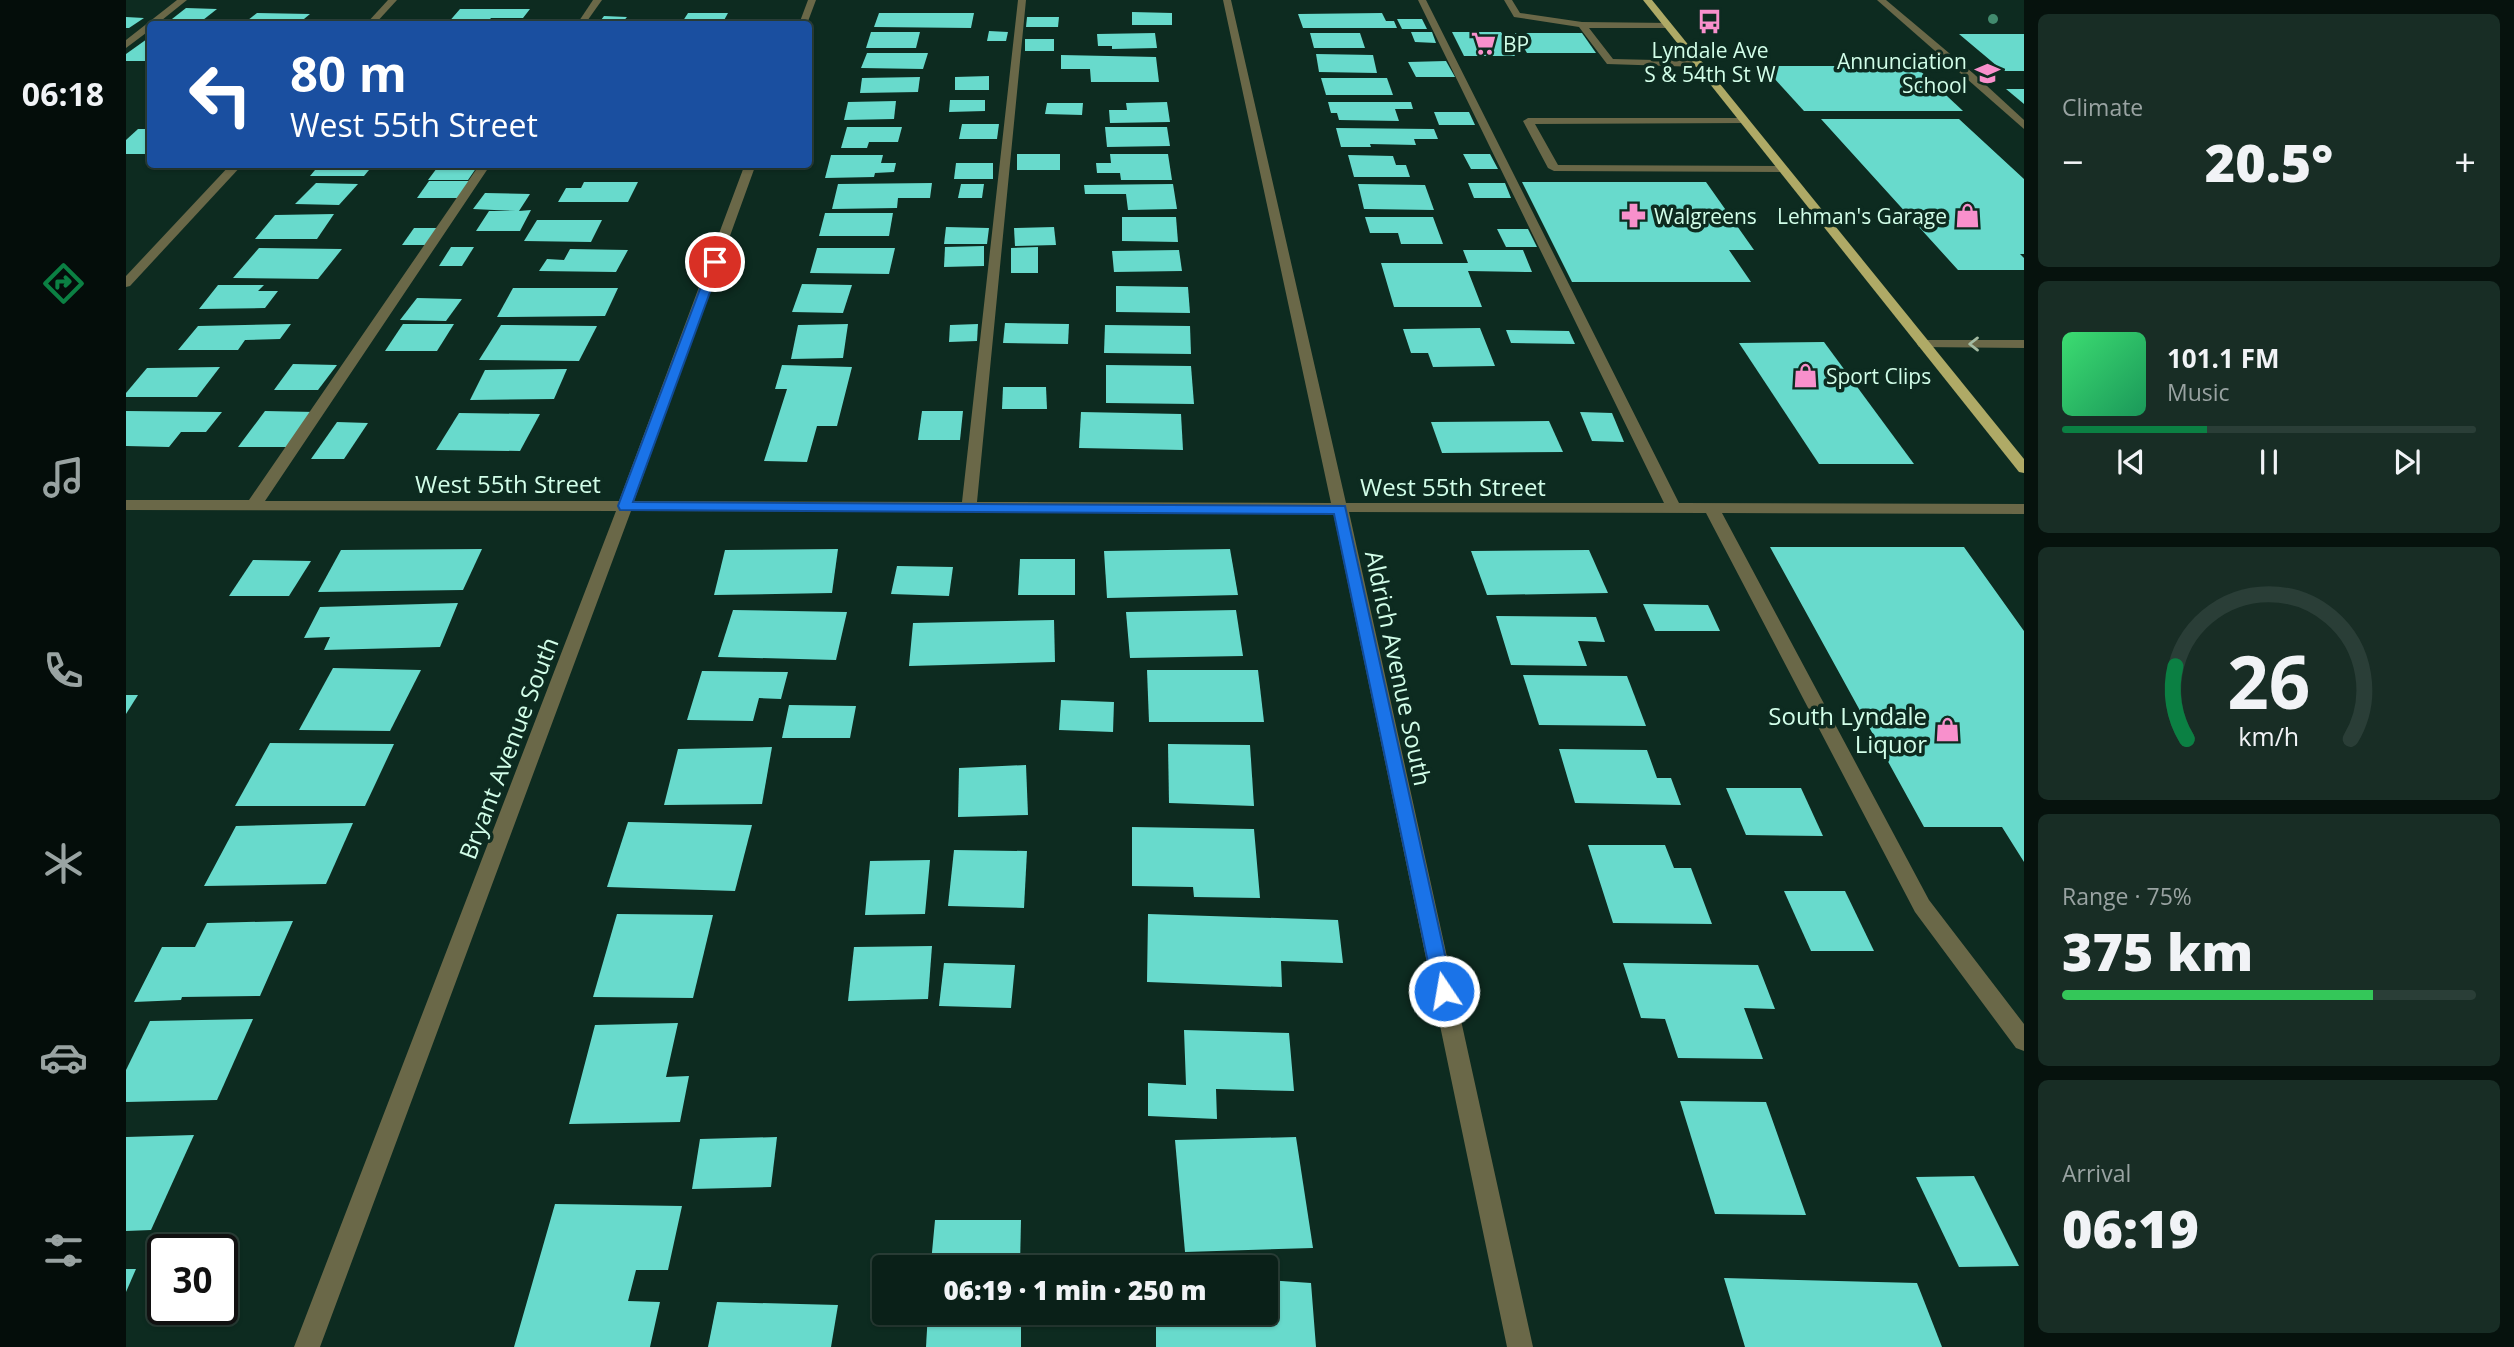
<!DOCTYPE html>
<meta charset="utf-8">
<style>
:root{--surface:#0a2018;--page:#182d25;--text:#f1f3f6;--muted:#99a3a2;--line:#2a3e37;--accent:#0b8043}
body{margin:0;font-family:"Open Sans",sans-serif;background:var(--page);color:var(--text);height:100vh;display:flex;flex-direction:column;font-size:26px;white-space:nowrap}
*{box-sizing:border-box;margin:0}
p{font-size:23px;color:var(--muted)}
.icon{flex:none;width:38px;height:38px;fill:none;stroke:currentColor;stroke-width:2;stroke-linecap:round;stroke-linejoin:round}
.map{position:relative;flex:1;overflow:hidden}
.panel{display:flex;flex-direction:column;gap:14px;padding:14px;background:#06120d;width:490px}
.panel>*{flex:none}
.banner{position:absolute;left:21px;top:21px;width:665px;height:147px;border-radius:7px;box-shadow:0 2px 5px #0004,0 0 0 2px var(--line);background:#1a4fa0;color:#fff;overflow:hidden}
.speed{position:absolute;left:21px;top:1234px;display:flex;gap:14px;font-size:35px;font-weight:700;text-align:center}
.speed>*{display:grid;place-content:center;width:91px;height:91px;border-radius:50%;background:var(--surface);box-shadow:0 2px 5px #0004,0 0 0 2px var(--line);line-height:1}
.speed .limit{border:4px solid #111;border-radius:10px;background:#fff;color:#111}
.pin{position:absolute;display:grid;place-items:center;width:60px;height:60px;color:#fff;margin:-30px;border:4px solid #fff;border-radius:50%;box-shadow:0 2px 7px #0007}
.me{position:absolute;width:77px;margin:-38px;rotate:348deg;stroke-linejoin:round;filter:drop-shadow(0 0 5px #0008)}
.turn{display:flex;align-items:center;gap:24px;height:147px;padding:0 28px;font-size:32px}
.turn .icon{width:91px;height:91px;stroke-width:2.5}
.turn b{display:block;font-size:49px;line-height:60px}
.big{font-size:52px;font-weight:800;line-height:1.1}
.panel .widget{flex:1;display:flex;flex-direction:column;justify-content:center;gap:10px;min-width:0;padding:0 24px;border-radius:10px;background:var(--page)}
.panel .dial{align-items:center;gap:0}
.dial svg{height:182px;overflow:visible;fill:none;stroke:var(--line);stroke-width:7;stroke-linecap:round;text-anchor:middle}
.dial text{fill:var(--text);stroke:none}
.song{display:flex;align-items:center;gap:21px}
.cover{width:84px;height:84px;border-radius:10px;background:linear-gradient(135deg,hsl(140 70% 55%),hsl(150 70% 35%))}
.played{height:7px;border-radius:4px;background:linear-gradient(90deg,var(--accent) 35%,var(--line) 35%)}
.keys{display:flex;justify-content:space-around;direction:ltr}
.heat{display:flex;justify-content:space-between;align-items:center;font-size:38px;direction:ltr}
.charge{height:10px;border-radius:5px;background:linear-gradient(90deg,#34c759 75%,var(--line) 0)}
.trip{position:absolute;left:746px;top:1255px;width:406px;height:70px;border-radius:7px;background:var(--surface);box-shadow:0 2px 5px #0004,0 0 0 2px var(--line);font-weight:800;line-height:70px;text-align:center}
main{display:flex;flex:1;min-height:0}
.tabs{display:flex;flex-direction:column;width:126px;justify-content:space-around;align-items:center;background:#040d0a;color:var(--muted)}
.tabs .icon{width:49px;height:49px}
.tabs .selected{color:var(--accent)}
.tabs b{font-size:32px;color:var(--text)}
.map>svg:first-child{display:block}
.building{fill:#68dacc}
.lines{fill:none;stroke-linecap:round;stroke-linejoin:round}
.minor{fill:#6a6848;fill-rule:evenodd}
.major{fill:#afaa66;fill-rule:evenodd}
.tree{fill:#428b6e}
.oneway{stroke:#a3baa1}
.route{fill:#1a73e8;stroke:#114b97;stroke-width:2}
.labels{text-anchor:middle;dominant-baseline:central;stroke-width:7;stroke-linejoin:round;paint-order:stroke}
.far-poi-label{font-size:21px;fill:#d2fee9;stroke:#0d2b20;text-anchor:start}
.street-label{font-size:24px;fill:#d2fee9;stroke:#0d2b20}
.poi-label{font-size:24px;fill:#d2fee9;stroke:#0d2b20;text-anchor:end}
</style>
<main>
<nav class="tabs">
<b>06:18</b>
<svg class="icon selected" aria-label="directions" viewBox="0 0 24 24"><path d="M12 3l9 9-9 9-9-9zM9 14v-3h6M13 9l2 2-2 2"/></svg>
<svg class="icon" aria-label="music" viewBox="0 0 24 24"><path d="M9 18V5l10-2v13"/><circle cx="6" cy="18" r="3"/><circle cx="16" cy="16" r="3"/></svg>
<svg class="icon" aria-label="phone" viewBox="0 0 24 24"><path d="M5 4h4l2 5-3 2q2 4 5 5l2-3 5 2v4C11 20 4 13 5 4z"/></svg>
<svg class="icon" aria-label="climate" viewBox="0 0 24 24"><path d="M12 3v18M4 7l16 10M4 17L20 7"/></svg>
<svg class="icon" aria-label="car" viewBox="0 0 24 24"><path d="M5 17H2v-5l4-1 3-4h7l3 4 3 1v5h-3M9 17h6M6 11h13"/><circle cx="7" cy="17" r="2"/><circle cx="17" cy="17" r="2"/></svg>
<svg class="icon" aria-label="filters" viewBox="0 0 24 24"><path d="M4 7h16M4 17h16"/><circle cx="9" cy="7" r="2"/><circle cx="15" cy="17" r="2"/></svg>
</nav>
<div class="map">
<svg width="1898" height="1347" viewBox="0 0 1898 1347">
<rect width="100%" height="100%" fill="#0d2b20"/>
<!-- building -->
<g class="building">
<polygon points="60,8 91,9 77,20 46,19"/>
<polygon points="334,9 404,9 397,18 365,18 360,24 321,24"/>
<polygon points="1006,12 1046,13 1046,25 1006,25"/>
<polygon points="131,13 184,14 172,24 117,24"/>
<polygon points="562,13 602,13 596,24 555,24"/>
<polygon points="753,13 848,13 845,28 748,27"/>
<polygon points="1256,13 1260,21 1268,21 1271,28 1177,28 1172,14"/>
<polygon points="478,16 501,17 495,24 472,24"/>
<polygon points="0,17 18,18 3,28 0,28"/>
<polygon points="901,17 933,17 932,27 900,27"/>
<polygon points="1271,19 1296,19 1301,29 1276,29"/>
<polygon points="863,31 882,32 880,41 861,41"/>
<polygon points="745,32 794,32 790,48 740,48"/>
<polygon points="1285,32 1306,32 1310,43 1289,42"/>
<polygon points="1326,32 1375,32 1389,56 1338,56"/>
<polygon points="1029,33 1031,48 986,49 986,46 972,46 971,34"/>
<polygon points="1184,33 1234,33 1239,48 1188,48"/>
<polygon points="1389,33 1456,33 1470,53 1401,53"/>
<polygon points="1833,34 1898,34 1898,71 1877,71"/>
<polygon points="21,39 24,39 24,61 0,61 0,54"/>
<rect x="899" y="39" width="29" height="12"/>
<polygon points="741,53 802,53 797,69 735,68"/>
<polygon points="1190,54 1247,55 1251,73 1193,72"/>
<polygon points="935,55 1030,57 1033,82 965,82 964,69 935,69"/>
<polygon points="1320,61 1329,77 1290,77 1282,62"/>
<polygon points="1637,66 1789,66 1837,111 1678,111"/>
<polygon points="863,76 863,90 829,90 829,77"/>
<polygon points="794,77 792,92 734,93 736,78"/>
<polygon points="1195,78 1261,78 1267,95 1200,95"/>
<polygon points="1880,89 1898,89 1898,104"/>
<polygon points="824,100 859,100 859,111 823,112"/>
<polygon points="770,101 768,119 718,120 722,102"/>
<polygon points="1041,102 1044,122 984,123 983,110 1001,110 1000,103"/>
<polygon points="1202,102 1285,102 1287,109 1269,109 1273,121 1213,120 1211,113 1205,113"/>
<polygon points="921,103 957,103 956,115 919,114"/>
<polygon points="1308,112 1343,112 1349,125 1313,125"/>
<polygon points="1695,119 1833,119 1898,179 1898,254 1894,254 1898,258 1898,270 1832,270"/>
<polygon points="836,124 873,124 871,139 833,139"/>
<polygon points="721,127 776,127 772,142 743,142 741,148 715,148"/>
<polygon points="979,127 1041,127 1044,146 981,147"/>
<polygon points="1210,128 1308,129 1312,139 1288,139 1290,145 1244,144 1245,147 1215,147"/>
<polygon points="12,129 24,129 24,154 0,154 0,140"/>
<rect x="891" y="154" width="43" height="16"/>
<polygon points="984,154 1042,154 1046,180 995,180 994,173 971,173 970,163 985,163"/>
<polygon points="1337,154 1364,154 1372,169 1345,169"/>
<polygon points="705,155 757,155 755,163 770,163 768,172 749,173 748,177 699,178"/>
<polygon points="1222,155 1267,156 1270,165 1280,165 1284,177 1228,177"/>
<polygon points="830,163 867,163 867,179 828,179"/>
<polygon points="194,164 248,164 238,176 184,176"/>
<polygon points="314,164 353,164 342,180 302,180"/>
<polygon points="303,181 344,181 333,198 291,198"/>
<polygon points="458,182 512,182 502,202 432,202 440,188 455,188"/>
<polygon points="1396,182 1580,182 1628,250 1603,250 1625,282 1446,282"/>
<polygon points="190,183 232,184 213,205 169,204"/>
<polygon points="806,183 804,198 772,198 771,208 706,209 712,184"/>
<polygon points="1342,183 1379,183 1385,198 1348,198"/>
<polygon points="835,184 858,184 856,198 832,198"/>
<polygon points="1047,184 1051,209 1002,210 1000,194 959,194 958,185"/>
<polygon points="1232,184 1299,185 1308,210 1238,209"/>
<polygon points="359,193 404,194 393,211 405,210 394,231 350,231 363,211 390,211 347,209"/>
<polygon points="699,213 767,213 763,236 693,236"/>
<polygon points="208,214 191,239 129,239 149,215"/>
<polygon points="996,217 1050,217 1052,242 996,241"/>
<polygon points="1239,217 1307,217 1317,244 1275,244 1272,233 1244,233"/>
<polygon points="411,220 476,220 465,242 398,241"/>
<polygon points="820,227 863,228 861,244 818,244"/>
<polygon points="928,227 930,245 889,246 888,228"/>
<polygon points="288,228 316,228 304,245 276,245"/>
<polygon points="1371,229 1402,229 1411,247 1380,247"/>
<polygon points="858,246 858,266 818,267 819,247"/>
<polygon points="325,247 348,247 336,266 313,266"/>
<polygon points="912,247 912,273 885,273 885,248"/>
<polygon points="133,248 216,249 192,279 107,278"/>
<polygon points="691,248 769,248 763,274 684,273"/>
<polygon points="444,249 502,250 490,272 413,271 421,259 438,260"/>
<polygon points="1053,250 1056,271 988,272 986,251"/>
<polygon points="1337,250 1397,250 1406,272 1342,271 1356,307 1268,307 1255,263 1342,263"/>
<polygon points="676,284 726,285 717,313 666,312"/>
<polygon points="92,285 138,285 132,291 152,291 139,308 73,309"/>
<polygon points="990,286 1062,287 1064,313 990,312"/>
<polygon points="387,288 492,288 479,316 371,317"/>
<polygon points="291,298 336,299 320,321 274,320"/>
<polygon points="879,323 943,324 942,344 877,343"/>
<polygon points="165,324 154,339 119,340 112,350 52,350 72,326"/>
<polygon points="277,324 328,324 311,351 259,351"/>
<polygon points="722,324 717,358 665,359 672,325"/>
<polygon points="852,324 851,341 823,342 824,325"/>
<polygon points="375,325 471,326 453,361 353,360"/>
<polygon points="979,325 1064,326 1065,354 978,353"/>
<polygon points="1354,328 1369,366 1307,367 1302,353 1285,353 1277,329"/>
<polygon points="1380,330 1443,331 1449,344 1385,343"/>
<polygon points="1698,342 1788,464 1693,464 1613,343"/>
<polygon points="167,364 211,365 192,390 148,390"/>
<polygon points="656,365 726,367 711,426 691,426 681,462 638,461 661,389 649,389"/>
<polygon points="980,365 1065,366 1068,404 980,403"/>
<polygon points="94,367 71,397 0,397 0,393 21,368"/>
<polygon points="441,369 428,399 344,400 359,370"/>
<polygon points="877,387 920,387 921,409 876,409"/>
<polygon points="0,411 96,412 80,432 55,432 43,447 0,446"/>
<polygon points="139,411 190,412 165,447 112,447"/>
<polygon points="796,411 837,411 834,440 792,440"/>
<polygon points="955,412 1055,414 1057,450 953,448"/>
<polygon points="1454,412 1486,413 1498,442 1466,441"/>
<polygon points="333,413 414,414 394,451 310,450"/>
<polygon points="1423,421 1437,452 1316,453 1305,422"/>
<polygon points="211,422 242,423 218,459 185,459"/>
<polygon points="1644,547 1838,547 1898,631 1898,862 1876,827 1798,827"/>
<polygon points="356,549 337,590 192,592 215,550"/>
<polygon points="712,549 706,593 588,595 599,550"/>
<polygon points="1104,549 1112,595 981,598 978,551"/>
<polygon points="1463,550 1482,593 1361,595 1345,551"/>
<polygon points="894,559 949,559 949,595 892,595"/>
<polygon points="127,560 185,561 163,596 103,596"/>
<polygon points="771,566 827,567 823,596 765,594"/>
<polygon points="332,603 314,647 198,650 204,637 178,638 194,607"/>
<polygon points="1517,604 1582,605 1594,631 1529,631"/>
<polygon points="607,610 721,612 710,660 592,657"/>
<polygon points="1110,610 1117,656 1004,658 1000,612"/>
<polygon points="1370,616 1470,617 1479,642 1452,641 1461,666 1385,665"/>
<polygon points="928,620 929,662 783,666 787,623"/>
<polygon points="207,668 295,670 264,731 173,730"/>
<polygon points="1021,670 1132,670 1138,722 1023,722"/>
<polygon points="576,671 662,672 655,699 633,698 627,721 561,720"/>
<polygon points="1397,675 1501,676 1520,726 1413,725"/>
<polygon points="0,695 12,695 0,714"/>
<polygon points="935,700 988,702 987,732 933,730"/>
<polygon points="663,705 730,706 724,738 656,738"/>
<polygon points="144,743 268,744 239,806 109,806"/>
<polygon points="1042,744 1124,745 1128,806 1043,803"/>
<polygon points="646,747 636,804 538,805 552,749"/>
<polygon points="1433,749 1521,750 1531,778 1545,778 1555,805 1449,803"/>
<polygon points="900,765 902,815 832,817 833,768"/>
<polygon points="1600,788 1675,788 1697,836 1620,835"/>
<polygon points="502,822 626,825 609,891 481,887"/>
<polygon points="227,823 200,884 78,886 110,826"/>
<polygon points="1006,827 1128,829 1134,898 1068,897 1067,887 1006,886"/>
<polygon points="1462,845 1539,845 1548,868 1565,868 1586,924 1487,923"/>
<polygon points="828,850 901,851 898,908 822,906"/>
<polygon points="804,860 799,914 739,915 744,861"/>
<polygon points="1658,891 1719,891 1748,951 1685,951"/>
<polygon points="491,914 587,915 567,998 467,997"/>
<polygon points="1022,914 1212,920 1217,963 1155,961 1156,987 1021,982"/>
<polygon points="167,921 134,996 56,997 55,1000 8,1002 36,947 69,947 81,923"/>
<polygon points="806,946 802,999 722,1001 728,947"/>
<polygon points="818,963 889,965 885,1008 813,1006"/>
<polygon points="1497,963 1632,965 1649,1009 1618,1008 1637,1059 1552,1058 1539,1019 1515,1018"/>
<polygon points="127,1019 91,1100 0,1102 0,1070 24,1021"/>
<polygon points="552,1023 540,1077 563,1076 554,1122 443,1124 469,1025"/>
<polygon points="1058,1030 1163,1033 1168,1091 1090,1089 1091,1119 1022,1116 1022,1083 1060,1085"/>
<polygon points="1554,1101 1640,1102 1680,1215 1589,1214"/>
<polygon points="68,1135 25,1230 0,1231 0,1137"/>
<polygon points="651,1137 645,1187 566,1189 574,1139"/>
<polygon points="1170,1137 1187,1248 1059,1252 1049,1140"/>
<polygon points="1848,1176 1893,1266 1833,1267 1790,1177"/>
<polygon points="429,1204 556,1206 542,1270 510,1270 502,1301 534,1302 524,1347 388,1347"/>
<polygon points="809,1220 895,1220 894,1265 805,1263"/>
<polygon points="0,1269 10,1269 0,1292"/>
<polygon points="1598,1278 1791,1283 1816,1347 1619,1347"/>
<polygon points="1139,1280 1185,1283 1190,1347 1030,1347 1030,1312 1139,1312"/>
<polygon points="591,1302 712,1305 705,1347 582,1347"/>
<polygon points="802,1312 895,1312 895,1347 800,1347"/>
</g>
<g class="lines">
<!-- minor -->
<g class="minor">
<polygon points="51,0 61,0 31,24 24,24 24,30 0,48 0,40"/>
<polygon points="262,0 271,0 249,24 240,24"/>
<polygon points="467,0 476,0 459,24 451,24"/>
<polygon points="682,0 690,0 681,24 673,24"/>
<polygon points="892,0 900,0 851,502 1205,503 1097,0 1105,0 1220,503 1538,503 1292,0 1300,0 1553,503 1898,504 1898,514 1596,513 1803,900 1898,1024 1898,1051 1890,1048 1789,912 1580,513 1223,512 1407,1347 1381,1347 1207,512 505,511 194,1347 168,1347 490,511 0,510 0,500 123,500 354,164 365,164 139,501 493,501 619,164 630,164 508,501 836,502"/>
<polygon points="1378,0 1386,0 1394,13 1456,22 1545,23 1545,27 1542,28 1463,28 1487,59 1573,61 1578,64 1573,67 1481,64 1453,27 1388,17"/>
<polygon points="1751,0 1760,0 1848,74 1898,120 1898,129"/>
<polygon points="1402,118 1619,118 1624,121 1623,123 1409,124 1432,165 1657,166 1663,169 1657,172 1428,171 1422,168 1397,121"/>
<polygon points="105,164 117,164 4,286 0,287 0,276"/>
<polygon points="1798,340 1898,340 1898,348 1793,347 1791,344"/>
</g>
<!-- major -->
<polygon class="major" points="1517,0 1526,0 1898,459 1898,473 1893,472"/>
</g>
<!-- trees -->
<circle class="tree" cx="1867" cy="19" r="5"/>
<!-- one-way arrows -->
<defs><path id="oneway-chevron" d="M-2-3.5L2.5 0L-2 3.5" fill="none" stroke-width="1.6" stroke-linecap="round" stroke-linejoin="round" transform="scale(1.75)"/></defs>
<use class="oneway" href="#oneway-chevron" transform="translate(1848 344) rotate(-180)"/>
<!-- route -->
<polygon class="route" points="585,260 595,262 507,502 1219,506 1327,991 1325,997 1318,1000 1311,997 1308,991 1208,514 494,510 492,506"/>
<!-- icons -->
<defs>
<symbol id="bus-bare" viewBox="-9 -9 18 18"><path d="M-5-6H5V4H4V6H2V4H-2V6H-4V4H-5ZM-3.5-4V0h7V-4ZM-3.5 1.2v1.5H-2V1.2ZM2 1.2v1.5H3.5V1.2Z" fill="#f890cc" stroke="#0d2b20" stroke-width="2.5" paint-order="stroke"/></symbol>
<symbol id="supermarket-bare" viewBox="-9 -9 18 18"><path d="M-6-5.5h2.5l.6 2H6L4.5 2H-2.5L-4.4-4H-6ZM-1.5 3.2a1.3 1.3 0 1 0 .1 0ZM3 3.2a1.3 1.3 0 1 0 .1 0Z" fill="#f890cc" stroke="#0d2b20" stroke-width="2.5" paint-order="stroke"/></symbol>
<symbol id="school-bare" viewBox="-9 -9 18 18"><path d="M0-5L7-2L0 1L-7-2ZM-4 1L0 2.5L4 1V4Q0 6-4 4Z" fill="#f890cc" stroke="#0d2b20" stroke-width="2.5" paint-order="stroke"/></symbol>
<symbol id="pharmacy-bare" viewBox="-9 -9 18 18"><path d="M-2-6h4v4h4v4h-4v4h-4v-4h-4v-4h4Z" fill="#f890cc" stroke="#0d2b20" stroke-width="2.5" paint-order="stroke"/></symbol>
<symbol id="shop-bare" viewBox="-9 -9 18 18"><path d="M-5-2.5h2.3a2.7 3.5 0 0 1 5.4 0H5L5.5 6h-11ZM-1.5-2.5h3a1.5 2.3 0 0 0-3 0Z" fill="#f890cc" stroke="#0d2b20" stroke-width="2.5" paint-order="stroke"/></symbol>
</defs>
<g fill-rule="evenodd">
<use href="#bus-bare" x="1566" y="4" width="35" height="35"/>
<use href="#supermarket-bare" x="1340" y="26" width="35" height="35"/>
<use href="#school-bare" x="1844" y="56" width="35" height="35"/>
<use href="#pharmacy-bare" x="1490" y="198" width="35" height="35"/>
<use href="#shop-bare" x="1824" y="198" width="35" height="35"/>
<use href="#shop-bare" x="1662" y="358" width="35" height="35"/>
<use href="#shop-bare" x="1804" y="712" width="35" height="35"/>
</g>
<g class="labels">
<!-- far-poi labels -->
<g class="far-poi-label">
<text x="1377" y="44">BP</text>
<text x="1584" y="50" text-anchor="middle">Lyndale Ave<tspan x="1584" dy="24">S &amp; 54th St W</tspan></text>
<text x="1841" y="61" text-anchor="end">Annunciation<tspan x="1841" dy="24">School</tspan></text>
<text x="1528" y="216">Walgreens</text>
<text x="1821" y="216" text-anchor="end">Lehman's Garage</text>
<text x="1700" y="376">Sport Clips</text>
</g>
<!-- street labels -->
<g class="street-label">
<text x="382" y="483">West 55th Street</text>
<text x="1327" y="486">West 55th Street</text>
<text transform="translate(1273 668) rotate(78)">Aldrich Avenue South</text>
<text transform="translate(382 748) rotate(-69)">Bryant Avenue South</text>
</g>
<!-- poi labels -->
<g class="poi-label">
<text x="1801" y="715">South Lyndale<tspan x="1801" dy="28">Liquor</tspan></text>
</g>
</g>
</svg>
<div class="speed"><div class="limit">30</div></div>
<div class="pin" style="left:589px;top:262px;background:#d93025"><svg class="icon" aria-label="arrive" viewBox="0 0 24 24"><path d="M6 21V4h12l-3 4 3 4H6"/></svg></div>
<svg class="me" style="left:1318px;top:991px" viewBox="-20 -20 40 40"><circle r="17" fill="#1a73e8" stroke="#fff" stroke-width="3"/><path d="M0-11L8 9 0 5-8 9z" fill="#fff"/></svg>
<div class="trip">06:19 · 1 min · 250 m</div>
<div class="banner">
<div class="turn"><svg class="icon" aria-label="left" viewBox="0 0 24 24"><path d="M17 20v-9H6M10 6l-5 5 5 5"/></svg><div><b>80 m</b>West 55th Street</div></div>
</div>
</div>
<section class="panel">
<div class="widget"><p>Climate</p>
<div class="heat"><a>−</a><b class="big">20.5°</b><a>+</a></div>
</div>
<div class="widget">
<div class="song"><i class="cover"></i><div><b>101.1 FM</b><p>Music</p></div></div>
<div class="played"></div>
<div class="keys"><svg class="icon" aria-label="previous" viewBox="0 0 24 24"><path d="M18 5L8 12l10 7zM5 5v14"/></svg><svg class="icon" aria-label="pause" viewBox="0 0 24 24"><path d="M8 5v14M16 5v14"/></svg><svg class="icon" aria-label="next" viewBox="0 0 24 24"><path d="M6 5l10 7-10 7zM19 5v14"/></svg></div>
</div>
<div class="widget dial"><svg viewBox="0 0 100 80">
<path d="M14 69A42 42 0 1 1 86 69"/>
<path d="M14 69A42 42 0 0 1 9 37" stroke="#0b8043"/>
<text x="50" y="56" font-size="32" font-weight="700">26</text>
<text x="50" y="72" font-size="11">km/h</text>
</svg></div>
<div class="widget"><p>Range · 75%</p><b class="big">375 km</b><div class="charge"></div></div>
<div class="widget"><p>Arrival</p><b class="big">06:19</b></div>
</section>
</main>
